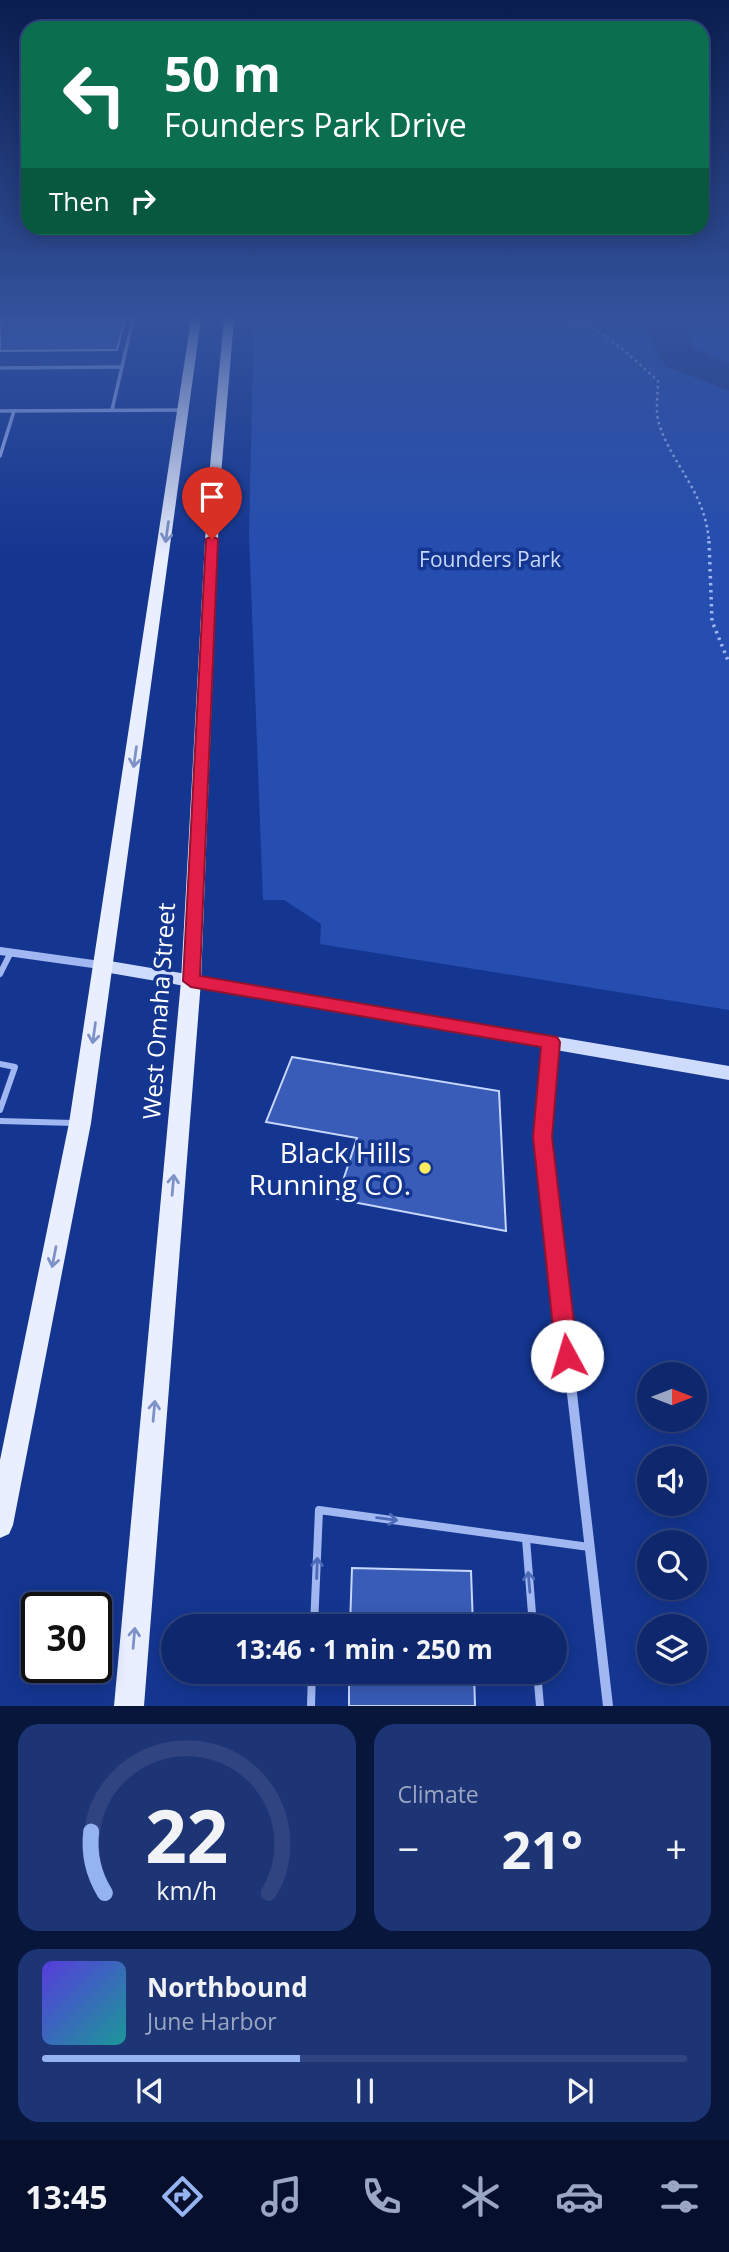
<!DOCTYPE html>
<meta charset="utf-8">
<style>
:root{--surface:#0f286d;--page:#1d3475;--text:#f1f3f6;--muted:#9ba6c2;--line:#2f4480;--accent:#95b2f1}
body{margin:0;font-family:"Open Sans",sans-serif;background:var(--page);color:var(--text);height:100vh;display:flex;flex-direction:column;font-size:26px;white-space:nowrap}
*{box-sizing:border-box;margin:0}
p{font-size:23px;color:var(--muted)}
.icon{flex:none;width:38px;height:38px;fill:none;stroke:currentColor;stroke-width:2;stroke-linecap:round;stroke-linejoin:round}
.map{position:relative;height:1706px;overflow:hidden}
.details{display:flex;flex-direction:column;gap:18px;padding:18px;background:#08163c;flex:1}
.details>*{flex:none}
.hud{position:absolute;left:21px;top:21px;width:688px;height:214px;border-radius:21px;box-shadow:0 4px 18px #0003,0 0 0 2px var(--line);background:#0b6e4f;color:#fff;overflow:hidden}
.needle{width:46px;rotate:90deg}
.fabs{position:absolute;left:637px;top:1362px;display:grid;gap:14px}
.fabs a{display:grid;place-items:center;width:70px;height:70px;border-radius:50%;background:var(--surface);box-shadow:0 4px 18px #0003,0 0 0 2px var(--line);font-size:35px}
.speed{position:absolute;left:21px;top:1592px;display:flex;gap:14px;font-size:35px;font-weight:700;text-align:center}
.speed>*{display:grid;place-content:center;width:91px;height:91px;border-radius:50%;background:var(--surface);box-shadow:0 4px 18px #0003,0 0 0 2px var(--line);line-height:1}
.speed .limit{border:4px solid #111;border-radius:10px;background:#fff;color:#111}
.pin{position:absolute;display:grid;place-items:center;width:60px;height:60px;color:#fff;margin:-72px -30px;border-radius:50% 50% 50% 0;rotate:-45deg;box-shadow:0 0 7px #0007}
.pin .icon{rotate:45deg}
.me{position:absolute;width:77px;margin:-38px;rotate:354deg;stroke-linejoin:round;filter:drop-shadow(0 0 5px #0008)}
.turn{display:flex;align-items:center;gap:24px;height:147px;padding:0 28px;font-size:32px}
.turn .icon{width:91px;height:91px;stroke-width:2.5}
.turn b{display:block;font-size:49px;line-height:60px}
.then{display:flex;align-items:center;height:66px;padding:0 28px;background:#0003;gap:14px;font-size:26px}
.big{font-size:52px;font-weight:700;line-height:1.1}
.details .card{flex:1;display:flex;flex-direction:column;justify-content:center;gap:10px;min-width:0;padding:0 24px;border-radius:21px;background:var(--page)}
.details .dial{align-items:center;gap:0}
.dial svg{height:182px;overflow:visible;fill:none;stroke:var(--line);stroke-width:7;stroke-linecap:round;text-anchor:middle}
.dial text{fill:var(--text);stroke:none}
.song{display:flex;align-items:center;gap:21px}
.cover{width:84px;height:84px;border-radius:10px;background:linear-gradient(135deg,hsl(250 70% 55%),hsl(180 70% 35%))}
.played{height:7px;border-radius:4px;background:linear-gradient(90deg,var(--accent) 40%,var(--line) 40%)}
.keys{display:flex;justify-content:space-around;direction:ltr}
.heat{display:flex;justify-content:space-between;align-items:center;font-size:38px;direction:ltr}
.details .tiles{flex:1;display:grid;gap:18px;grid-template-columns:1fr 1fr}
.card:last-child{grid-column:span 2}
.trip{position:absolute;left:161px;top:1614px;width:406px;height:70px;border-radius:35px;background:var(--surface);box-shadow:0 4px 18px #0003,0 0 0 2px var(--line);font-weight:700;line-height:70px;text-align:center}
.tab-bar{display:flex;height:112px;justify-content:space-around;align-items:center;background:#06102c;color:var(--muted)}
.tab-bar .icon{width:49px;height:49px}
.tab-bar .current{color:var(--accent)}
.tab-bar b{font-size:32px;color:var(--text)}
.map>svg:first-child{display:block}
.green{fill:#264eb0}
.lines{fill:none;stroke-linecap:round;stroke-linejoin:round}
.river{fill:#1f397e;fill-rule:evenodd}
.building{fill:#385cb8;stroke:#c7d7fc;stroke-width:2}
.path-far1{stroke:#a0b7f1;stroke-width:2.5;stroke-dasharray:2.5 3.5;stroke-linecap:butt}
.path{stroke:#a0b7f1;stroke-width:3.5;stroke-dasharray:2.5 4.5;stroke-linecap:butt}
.service-far2{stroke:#a0b7f1;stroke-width:3.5}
.service-far1{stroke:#a0b7f1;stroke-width:6}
.service{stroke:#a0b7f1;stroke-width:8}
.minor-far1{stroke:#a0b7f1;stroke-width:8}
.minor{stroke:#a0b7f1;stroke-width:10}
.secondary{fill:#cfdbfc;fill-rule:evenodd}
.primary{fill:#eaefff;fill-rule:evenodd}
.oneway{stroke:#7f92c8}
.oneway2{stroke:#4c6ab7}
.route{fill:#e11d48;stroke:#92132f;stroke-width:2}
.poi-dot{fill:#ffeb60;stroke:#143691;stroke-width:2.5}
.labels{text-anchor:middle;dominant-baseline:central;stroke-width:7;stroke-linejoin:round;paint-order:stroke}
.far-park-label{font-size:21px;fill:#c7d7fc;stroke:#143691}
.street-label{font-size:24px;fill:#fff;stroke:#143691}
.near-poi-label{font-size:28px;fill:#fff;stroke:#143691;text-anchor:end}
</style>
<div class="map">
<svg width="729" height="1706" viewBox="0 0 729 1706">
<rect width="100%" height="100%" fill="#143691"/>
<!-- green -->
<polygon class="green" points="254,319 729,319 729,1010 320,944 321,924 284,900 263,900 249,534"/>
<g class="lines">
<!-- river -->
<polygon class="river" points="635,319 679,319 696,349 729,363 729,391 665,366 646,331"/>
</g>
<!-- building -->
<g class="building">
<polygon points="0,319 125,319 117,350 0,351"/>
<polygon points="292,1057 499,1091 506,1231 337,1199 357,1138 266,1122"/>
<polygon points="352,1568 471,1571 473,1626 350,1626"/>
<polygon points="349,1671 474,1671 475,1706 349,1706"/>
</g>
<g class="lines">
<!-- path-far1 -->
<path class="path-far1" d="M557 319 594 329 624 350 658 381C658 394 655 412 659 424 673 467 706 492 709 543"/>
<!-- path -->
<polyline class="path" points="709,541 712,621 729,663"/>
<!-- service-far2 -->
<g class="service-far2">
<polyline points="0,368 122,367"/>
<polyline points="112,410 133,319"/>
<polyline points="0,411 182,410"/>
<polyline points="0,456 14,411"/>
</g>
<!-- service-far1 -->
<g class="service-far1">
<polyline points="0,974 11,952"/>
<polyline points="0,1064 15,1067 0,1110"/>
<polyline points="0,1121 74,1123"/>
</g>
<!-- service -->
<g class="service">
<polyline points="526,1539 533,1626"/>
<polyline points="314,1626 319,1510 589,1547"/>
<polyline points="537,1671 540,1706"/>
<polyline points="311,1706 312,1671"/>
</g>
<!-- minor-far1 -->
<g class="minor-far1">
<polyline points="0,951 100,965"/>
<polyline points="550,1043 542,1137 551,1213"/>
</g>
<!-- minor -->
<polyline class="minor" points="551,1211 608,1706"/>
<!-- secondary -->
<polygon class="secondary" points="104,960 729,1066 729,1080 104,972 99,970 96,966 99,962"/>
<!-- primary -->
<g class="primary">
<polygon points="191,319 201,319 91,1123 13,1525 9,1534 0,1538 0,1460 69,1123"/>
<polygon points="224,319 234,319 220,487 201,981 144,1706 114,1706 181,981 208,487"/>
</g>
</g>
<!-- one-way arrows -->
<defs><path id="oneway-shaft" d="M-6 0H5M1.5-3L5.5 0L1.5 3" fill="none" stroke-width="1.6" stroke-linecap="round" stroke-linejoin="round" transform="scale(1.75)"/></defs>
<g class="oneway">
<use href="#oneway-shaft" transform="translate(167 532) rotate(98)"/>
<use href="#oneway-shaft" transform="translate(135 757) rotate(98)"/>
<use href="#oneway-shaft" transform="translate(94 1033) rotate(98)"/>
<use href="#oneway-shaft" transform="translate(173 1185) rotate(-85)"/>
<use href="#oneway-shaft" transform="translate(54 1257) rotate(101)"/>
<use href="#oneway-shaft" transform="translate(154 1411) rotate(-85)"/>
<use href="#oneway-shaft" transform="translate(134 1638) rotate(-85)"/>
</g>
<g class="oneway2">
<use href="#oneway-shaft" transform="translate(387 1519) rotate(8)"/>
<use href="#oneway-shaft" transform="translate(317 1568) rotate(-88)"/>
<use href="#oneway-shaft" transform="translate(529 1582) rotate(-95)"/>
</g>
<!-- sky -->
<linearGradient id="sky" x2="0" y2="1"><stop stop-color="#0b1e50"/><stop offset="0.57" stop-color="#34529d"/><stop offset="1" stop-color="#34529d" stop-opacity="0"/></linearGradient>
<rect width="729" height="558" fill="url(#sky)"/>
<!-- route -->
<polygon class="route" points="212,536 218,539 200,976 557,1037 560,1042 552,1137 578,1356 575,1363 567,1366 559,1363 556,1356 533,1137 541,1047 191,987 183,981 206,539"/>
<!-- markers -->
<circle class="poi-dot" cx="425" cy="1168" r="7"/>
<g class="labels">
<!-- far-park labels -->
<g class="far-park-label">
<text x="490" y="559">Founders Park</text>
</g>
<!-- street labels -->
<g class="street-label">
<text transform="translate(158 1011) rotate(-86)">West Omaha Street</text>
</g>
<!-- near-poi labels -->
<g class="near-poi-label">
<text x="411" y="1152">Black Hills<tspan x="411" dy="32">Running CO.</tspan></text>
</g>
</g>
</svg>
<div class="fabs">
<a><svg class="needle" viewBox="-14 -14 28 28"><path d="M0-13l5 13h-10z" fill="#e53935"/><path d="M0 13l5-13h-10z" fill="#9ba6c2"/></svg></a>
<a><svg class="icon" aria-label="sound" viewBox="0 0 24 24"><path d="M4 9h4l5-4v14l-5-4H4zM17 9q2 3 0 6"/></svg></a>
<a><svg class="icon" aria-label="search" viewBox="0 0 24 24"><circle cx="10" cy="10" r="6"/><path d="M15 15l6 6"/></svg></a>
<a><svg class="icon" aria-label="layers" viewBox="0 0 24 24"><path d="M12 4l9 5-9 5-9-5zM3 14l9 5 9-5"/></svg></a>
</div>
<div class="speed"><div class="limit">30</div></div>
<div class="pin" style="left:212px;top:539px;background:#d93025"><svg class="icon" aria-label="arrive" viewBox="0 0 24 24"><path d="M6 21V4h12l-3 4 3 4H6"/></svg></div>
<svg class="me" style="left:567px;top:1356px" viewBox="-20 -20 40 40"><circle r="19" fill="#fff"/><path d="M0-13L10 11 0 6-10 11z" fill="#e11d48"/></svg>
<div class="trip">13:46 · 1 min · 250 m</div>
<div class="hud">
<div class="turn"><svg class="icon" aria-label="left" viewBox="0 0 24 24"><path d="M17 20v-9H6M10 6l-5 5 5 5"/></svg><div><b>50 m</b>Founders Park Drive</div></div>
<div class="then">Then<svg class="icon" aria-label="right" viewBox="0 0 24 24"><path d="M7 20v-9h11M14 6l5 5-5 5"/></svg></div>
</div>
</div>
<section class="details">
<div class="tiles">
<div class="card dial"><svg viewBox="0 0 100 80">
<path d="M14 69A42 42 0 1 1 86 69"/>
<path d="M14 69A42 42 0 0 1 8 42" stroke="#95b2f1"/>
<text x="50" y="56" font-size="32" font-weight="700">22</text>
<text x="50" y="72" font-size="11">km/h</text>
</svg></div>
<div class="card"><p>Climate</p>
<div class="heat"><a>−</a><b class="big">21°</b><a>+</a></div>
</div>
<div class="card">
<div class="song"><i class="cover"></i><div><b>Northbound</b><p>June Harbor</p></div></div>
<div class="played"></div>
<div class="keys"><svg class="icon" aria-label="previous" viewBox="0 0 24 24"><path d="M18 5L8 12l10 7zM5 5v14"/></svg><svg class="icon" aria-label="pause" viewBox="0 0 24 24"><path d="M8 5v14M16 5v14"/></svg><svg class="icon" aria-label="next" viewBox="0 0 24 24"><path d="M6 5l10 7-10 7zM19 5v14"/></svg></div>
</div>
</div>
</section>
<nav class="tab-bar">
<b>13:45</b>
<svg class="icon current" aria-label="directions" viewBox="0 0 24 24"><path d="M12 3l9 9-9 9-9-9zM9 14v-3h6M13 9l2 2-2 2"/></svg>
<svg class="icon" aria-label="music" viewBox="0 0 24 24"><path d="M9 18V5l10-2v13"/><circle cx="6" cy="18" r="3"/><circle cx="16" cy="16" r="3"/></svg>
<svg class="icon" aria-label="phone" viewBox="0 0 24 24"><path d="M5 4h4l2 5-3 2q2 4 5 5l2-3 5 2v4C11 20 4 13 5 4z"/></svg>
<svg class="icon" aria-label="climate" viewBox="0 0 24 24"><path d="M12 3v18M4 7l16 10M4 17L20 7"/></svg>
<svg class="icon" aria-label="car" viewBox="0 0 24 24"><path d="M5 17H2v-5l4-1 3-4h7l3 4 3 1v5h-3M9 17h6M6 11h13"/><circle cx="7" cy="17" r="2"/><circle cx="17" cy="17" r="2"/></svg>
<svg class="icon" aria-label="filters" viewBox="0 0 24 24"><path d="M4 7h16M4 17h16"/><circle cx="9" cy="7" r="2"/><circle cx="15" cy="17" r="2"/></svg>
</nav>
